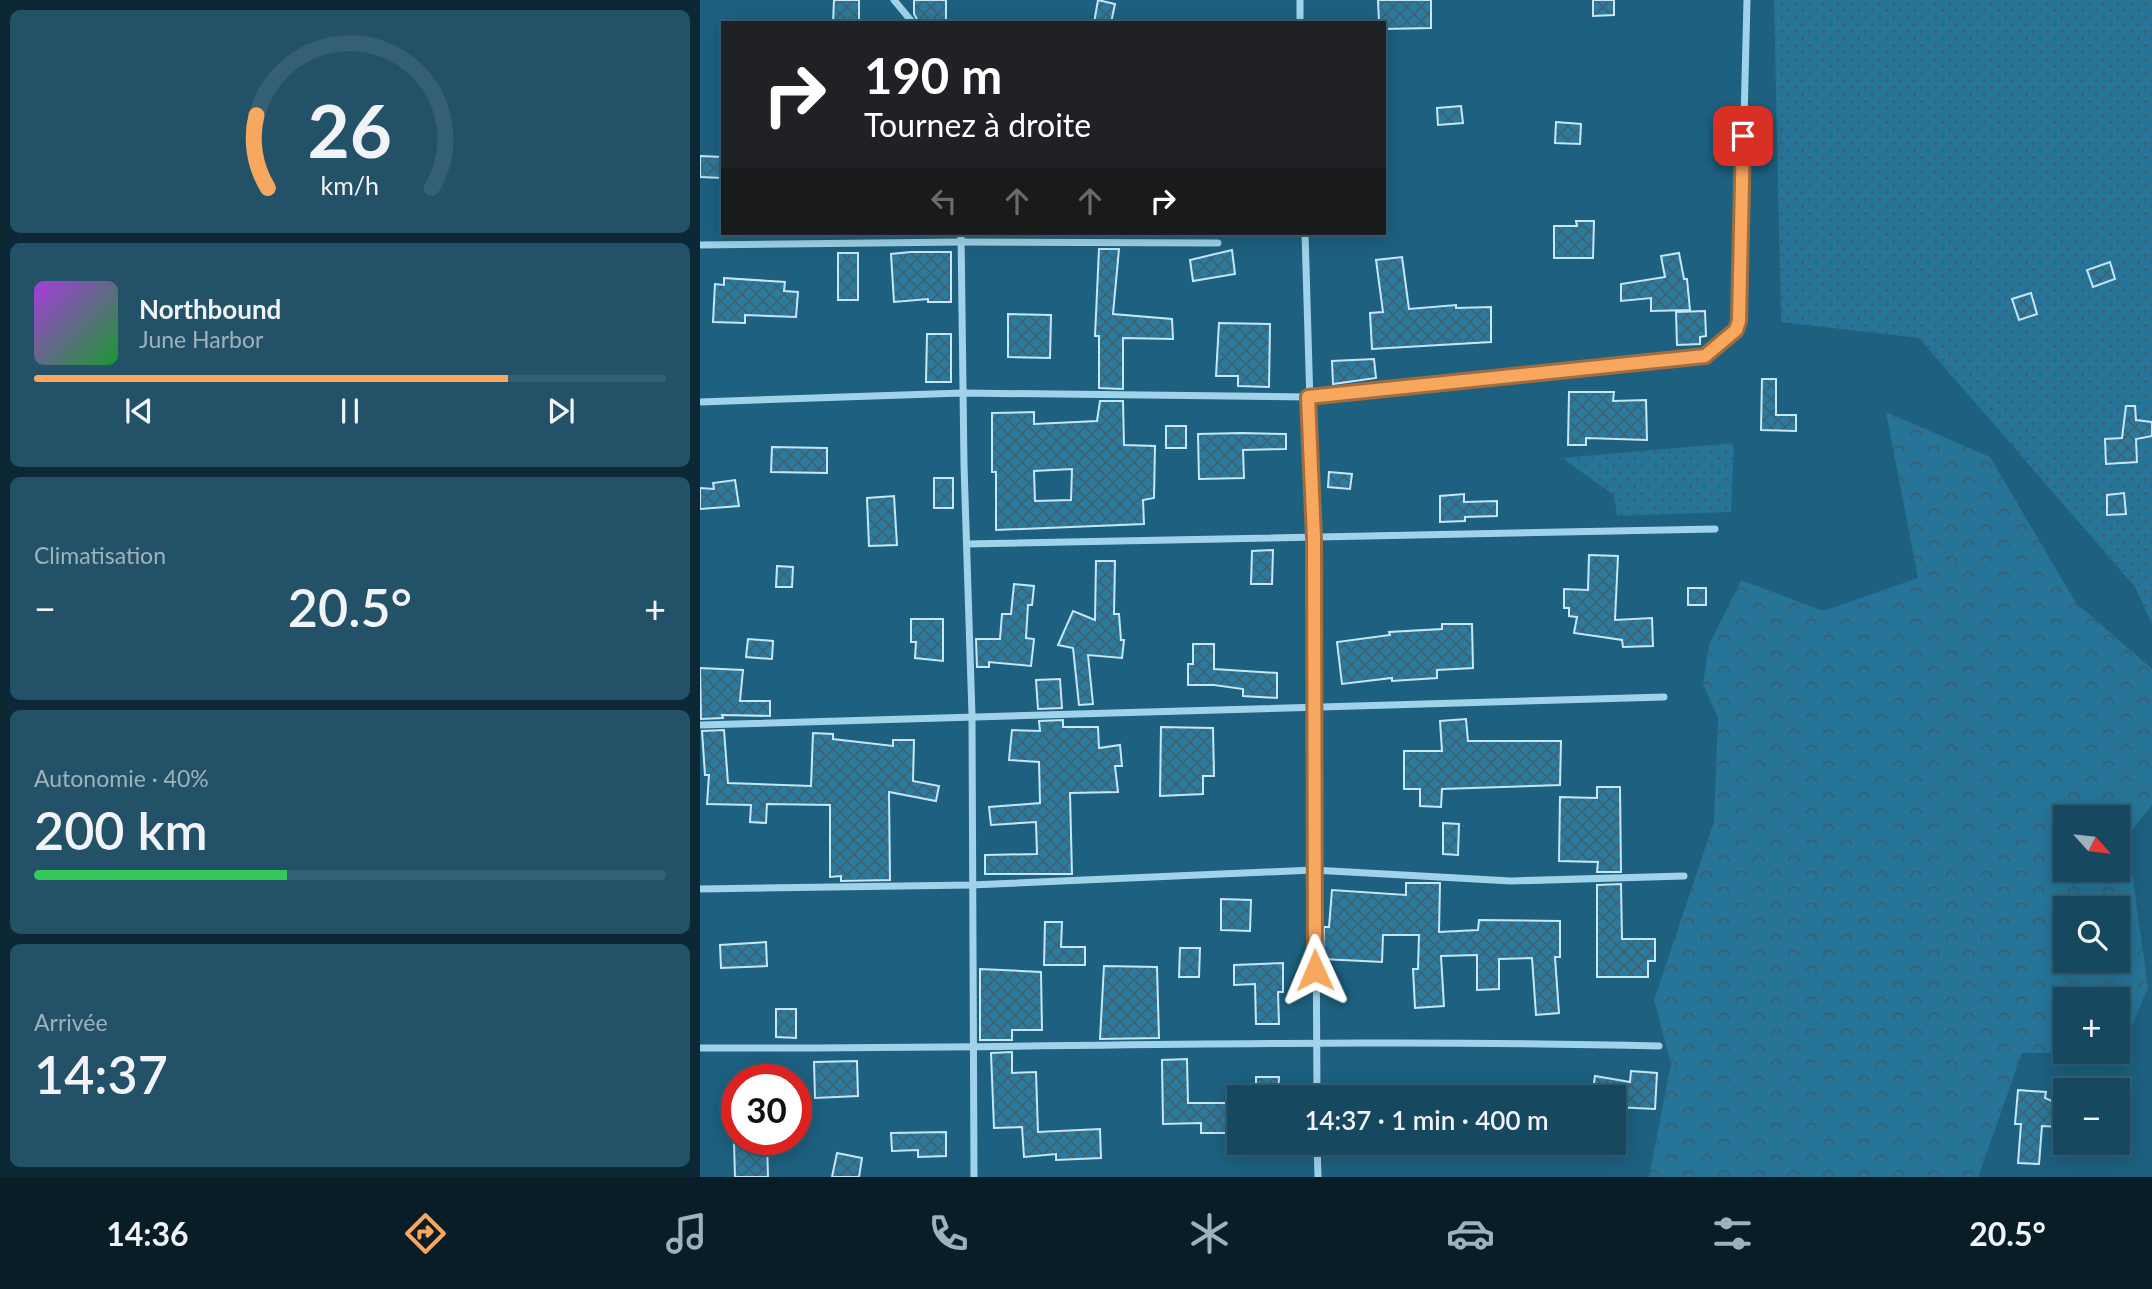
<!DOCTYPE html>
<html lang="fr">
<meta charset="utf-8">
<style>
:root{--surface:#16485f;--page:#235268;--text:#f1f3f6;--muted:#9eb2bd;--line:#356074;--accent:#f8a75f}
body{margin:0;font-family:Lato,sans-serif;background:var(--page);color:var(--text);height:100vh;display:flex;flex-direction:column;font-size:26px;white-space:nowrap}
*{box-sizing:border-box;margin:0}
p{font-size:23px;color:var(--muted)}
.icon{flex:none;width:38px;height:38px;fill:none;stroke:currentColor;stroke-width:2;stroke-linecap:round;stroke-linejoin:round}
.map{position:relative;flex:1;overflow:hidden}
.details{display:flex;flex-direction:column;gap:10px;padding:10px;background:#0c2834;width:700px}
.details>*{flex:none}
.hud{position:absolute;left:21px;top:21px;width:665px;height:214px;border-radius:0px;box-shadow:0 4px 18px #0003,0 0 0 2px var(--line);background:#202124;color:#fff;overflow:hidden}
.needle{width:46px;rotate:117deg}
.fabs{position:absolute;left:1353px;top:805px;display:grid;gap:14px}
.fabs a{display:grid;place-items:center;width:77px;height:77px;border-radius:0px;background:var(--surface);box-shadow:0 4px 18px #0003,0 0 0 2px var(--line);font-size:35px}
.speed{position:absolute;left:21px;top:1064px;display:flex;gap:14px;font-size:35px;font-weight:700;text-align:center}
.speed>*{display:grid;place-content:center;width:91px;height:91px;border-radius:50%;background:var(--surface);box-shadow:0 4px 18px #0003,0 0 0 2px var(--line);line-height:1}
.speed .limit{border:10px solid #d22;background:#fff;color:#111}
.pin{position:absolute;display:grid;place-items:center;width:60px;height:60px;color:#fff;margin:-30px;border-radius:14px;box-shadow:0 4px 10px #0006}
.me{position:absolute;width:77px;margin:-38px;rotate:359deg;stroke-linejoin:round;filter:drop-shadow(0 0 5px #0008)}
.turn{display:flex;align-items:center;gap:24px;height:147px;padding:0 28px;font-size:32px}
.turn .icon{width:91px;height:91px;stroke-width:2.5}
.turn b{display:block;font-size:49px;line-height:60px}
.lanes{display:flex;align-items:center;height:66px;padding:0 28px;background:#0003;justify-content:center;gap:35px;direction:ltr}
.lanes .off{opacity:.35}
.big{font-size:52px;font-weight:600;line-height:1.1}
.details .card{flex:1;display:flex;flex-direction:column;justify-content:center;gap:10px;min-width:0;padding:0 24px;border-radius:10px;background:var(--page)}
.details .dial{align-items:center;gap:0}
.dial svg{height:182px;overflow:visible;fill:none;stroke:var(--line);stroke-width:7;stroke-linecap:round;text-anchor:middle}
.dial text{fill:var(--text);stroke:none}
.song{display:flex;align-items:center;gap:21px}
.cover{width:84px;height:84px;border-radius:10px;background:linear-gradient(135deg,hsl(280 70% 55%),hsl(130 70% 35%))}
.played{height:7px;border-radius:4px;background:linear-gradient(90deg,var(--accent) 75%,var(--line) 75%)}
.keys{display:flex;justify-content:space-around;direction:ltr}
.heat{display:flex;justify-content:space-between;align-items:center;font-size:38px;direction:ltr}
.charge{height:10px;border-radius:5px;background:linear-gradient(90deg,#34c759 40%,var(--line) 0)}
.trip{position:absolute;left:527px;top:1085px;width:399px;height:70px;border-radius:0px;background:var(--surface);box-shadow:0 4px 18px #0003,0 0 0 2px var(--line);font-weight:600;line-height:70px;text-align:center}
.menu{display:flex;height:112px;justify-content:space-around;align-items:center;background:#091d26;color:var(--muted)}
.menu .icon{width:49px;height:49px}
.menu .selected{color:var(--accent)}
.menu b{font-size:32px;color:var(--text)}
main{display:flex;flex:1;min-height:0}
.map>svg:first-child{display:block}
.grass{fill:url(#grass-dots)}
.forest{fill:url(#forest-crowns);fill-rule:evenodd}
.building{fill:url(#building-cross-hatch);stroke:#c5e7f7;stroke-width:2;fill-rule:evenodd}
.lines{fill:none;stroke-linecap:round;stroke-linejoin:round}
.street{stroke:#a0d3e9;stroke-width:7}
.route-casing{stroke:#a16d3e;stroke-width:18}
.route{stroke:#f8a75f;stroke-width:12}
</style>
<main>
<section class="details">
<div class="card dial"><svg viewBox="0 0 100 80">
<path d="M14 69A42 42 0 1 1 86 69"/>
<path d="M14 69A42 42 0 0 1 9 37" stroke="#f8a75f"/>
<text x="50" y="56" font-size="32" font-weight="700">26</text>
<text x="50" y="72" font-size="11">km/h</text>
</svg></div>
<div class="card">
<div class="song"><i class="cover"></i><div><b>Northbound</b><p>June Harbor</p></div></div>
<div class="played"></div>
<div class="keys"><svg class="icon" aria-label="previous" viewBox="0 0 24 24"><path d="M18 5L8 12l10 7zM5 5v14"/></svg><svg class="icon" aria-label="pause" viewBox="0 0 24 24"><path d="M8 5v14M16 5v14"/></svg><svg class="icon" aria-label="next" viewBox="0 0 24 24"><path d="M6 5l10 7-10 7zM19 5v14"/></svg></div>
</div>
<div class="card"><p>Climatisation</p>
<div class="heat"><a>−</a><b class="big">20.5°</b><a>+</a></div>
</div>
<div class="card"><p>Autonomie · 40%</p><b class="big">200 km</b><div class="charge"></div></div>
<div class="card"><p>Arrivée</p><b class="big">14:37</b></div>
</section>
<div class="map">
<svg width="1452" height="1177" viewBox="0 0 1452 1177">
<defs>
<pattern id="grass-dots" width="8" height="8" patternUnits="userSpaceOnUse" patternTransform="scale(1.75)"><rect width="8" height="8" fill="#267598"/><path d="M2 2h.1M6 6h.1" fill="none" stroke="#3b5e6e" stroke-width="1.8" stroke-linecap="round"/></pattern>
<pattern id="forest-crowns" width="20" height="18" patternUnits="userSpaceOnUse" patternTransform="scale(1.75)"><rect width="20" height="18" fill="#267598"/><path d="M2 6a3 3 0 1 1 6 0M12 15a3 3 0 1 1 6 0" fill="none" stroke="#3b5e6e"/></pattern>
<pattern id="building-cross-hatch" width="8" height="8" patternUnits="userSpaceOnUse" patternTransform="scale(1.75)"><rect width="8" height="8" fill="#2c7a9d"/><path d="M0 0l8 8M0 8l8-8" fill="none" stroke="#3c6374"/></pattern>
</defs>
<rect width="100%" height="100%" fill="#1d607f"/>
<!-- grass -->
<g class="grass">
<polygon points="1074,0 1452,0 1452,624 1435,587 1219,338 1081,322"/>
<polygon points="1034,443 1031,512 917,516 914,495 862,458"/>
</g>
<!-- forest -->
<path class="forest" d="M1186 412 1290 457 1376 603 1452 669V805L1427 837 1448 987 1421 1052H1418V999H1365V1052H1408L1322 1053 1278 1177H949L971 1064 954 1000 1014 822 1018 718 1003 684 1009 645 1041 580 1123 611 1218 578ZM1365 817H1418V870H1365ZM1365 908H1418V961H1365Z"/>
<!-- building -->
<g class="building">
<polygon points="134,0 159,0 159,23 133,23"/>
<polygon points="214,0 246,0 246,23 219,23 214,14"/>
<polygon points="398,0 415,4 411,23 394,23"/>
<polygon points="678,0 731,0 731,28 684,29 684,23 679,23"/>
<polygon points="893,0 914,0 914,15 893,16"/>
<polygon points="761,106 763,123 738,125 737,108"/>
<polygon points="856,122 881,124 880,144 855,143"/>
<polygon points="0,156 23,157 23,178 0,177"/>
<polygon points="876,221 894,221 893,258 854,258 854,226 877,226"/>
<polygon points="399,249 419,249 413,314 472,319 473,339 423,338 423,389 399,388 399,336 395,336"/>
<polygon points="532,250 535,274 493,281 490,260"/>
<polygon points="211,252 251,252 251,302 228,302 228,299 194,302 191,254"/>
<rect x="138" y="253" width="20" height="47"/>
<polygon points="979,253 984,279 987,279 990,310 951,311 951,298 921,301 921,284 965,277 961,256"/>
<polygon points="702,257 709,309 756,305 756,308 791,307 791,342 672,349 670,313 683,312 676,260"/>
<polygon points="1410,262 1415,279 1393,287 1387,270"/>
<polygon points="24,278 85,282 84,291 98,292 96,317 45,315 45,323 13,322 15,284 24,285"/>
<polygon points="1331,293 1337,314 1319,320 1312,299"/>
<polygon points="1005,311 1006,336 1000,337 1000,344 977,345 976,312"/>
<polygon points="308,314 351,315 350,358 308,357"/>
<polygon points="519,323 570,324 569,387 538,386 538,376 516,376"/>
<polygon points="227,334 251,334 251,382 226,382"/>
<polygon points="674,359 676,378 633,384 632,361"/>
<polygon points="1062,379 1076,379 1076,415 1096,415 1096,431 1061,430"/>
<polygon points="869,392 914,392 913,401 946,400 947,440 886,438 886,445 868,445"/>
<path d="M400 401H423L424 445 455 446 454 498 443 500 444 524 296 530V472H292V413L334 412V424L397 421ZM372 469 371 500 335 501 334 471Z"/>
<polygon points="1426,406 1435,406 1436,420 1452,422 1452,436 1436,439 1437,462 1406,464 1405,439 1422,438"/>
<rect x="466" y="426" width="20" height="22"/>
<polygon points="542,433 586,434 586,449 543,450 544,478 499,479 498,434"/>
<polygon points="72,447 127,448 127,473 71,472"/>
<polygon points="629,472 652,474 650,489 628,487"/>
<rect x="234" y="478" width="19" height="30"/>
<polygon points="35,480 39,506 0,509 0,488 14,489 13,483"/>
<polygon points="1424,493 1426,514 1407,515 1407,495"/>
<polygon points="764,494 764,502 797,501 797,516 765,517 765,521 740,522 740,496"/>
<polygon points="194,496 197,545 169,546 167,498"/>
<polygon points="573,550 572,584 551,584 552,551"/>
<polygon points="889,555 918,556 915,620 952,618 953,646 923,647 922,640 874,633 877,617 869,616 869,608 864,608 864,589 888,590"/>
<polygon points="396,561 415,561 414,614 419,614 421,640 424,640 422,658 388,655 393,704 379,705 373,648 358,645 373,611 395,620"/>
<polygon points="77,566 93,567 92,587 76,587"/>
<polygon points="314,584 334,586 332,605 328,605 326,638 334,639 331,666 289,662 289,667 277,667 276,639 300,639 302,614 311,614"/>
<rect x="988" y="588" width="18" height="17"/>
<polygon points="211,619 243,619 243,661 215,658 216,642 211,642"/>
<polygon points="742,624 772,624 773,668 737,670 737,678 692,681 692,678 642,684 637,642 690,635 689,632 742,629"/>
<polygon points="48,639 73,641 72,659 46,657"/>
<polygon points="493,644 514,644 514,669 577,673 577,698 543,696 543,689 514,685 488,685 488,664 493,664"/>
<polygon points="0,668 43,670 40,701 70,701 70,716 22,715 23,718 1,719"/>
<polygon points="360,679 362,708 338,709 336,680"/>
<polygon points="766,719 768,741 861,741 860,785 742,789 741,807 720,806 720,789 704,789 704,751 742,751 740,721"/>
<polygon points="363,720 363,727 398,727 399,748 420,745 422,766 415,766 418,792 370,793 372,874 285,874 285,855 337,854 336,822 291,825 289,807 340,803 339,762 309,760 312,730 340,731 339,721"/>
<polygon points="461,727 513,728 514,776 503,776 503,794 460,796"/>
<polygon points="24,730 28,783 111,786 113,733 133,734 133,739 193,746 193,740 214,740 213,781 239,786 236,801 189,792 190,880 141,881 141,876 130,877 130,805 67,804 66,823 50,822 51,805 7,804 9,775 5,775 2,731"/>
<polygon points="897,787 920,787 921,872 897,872 898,862 859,861 860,797 897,798"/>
<polygon points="743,823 759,824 758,855 743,854"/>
<polygon points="706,883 740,883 739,932 778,930 779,920 860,921 860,957 855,957 859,1013 836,1015 832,958 799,959 799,989 777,990 777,955 741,956 744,1006 715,1008 713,969 718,969 719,935 683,935 682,962 623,959 624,927 629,927 632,890 706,895"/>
<polygon points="921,884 922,939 955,939 955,961 948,961 948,977 897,977 897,885"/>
<polygon points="521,899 551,900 550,931 521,930"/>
<polygon points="345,922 362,922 361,947 385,947 385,965 344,965"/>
<polygon points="66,942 67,966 21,968 20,945"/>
<polygon points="480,948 500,948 499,977 479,977"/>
<polygon points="583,963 583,992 578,992 579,1024 556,1024 555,984 534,985 534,965"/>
<polygon points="404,966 457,967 459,1038 400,1039"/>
<polygon points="280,969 341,972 342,1030 312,1030 312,1040 280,1040"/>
<polygon points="76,1009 96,1009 96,1038 76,1037"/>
<polygon points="312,1052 312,1073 336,1072 338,1132 400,1129 401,1158 356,1160 356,1154 324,1157 322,1127 294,1128 291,1053"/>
<polygon points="487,1059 488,1103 539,1103 539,1133 501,1133 501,1123 463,1124 462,1060"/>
<polygon points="157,1061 158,1096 115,1098 114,1062"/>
<polygon points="931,1071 957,1073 955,1109 914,1107 914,1097 892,1097 895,1076 930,1082"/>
<polygon points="556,1077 579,1077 578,1097 556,1097"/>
<polygon points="1318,1090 1346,1092 1345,1098 1365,1107 1360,1127 1342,1126 1339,1164 1318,1163 1321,1124 1315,1124"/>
<polygon points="246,1132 246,1156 218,1157 218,1150 192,1151 191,1133"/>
<polygon points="34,1143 67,1143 68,1177 35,1177"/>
<polygon points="137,1153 162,1158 159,1177 132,1177"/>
</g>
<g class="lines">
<!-- street -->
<g class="street">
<polyline points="194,0 213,23"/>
<polyline points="600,0 600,23"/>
<polyline points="261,233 264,465 272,715 274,1177"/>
<polyline points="605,233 614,539 617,1097"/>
<polyline points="0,245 261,242 518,243"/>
<polyline points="0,402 262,393 608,397 1005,356 1036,330 1039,321 1047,0"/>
<polyline points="267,544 1015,529"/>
<path d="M0 725C321 713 643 709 964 697"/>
<polyline points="0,889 271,885 613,870 811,881 984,876"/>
<path d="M0 1048C319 1049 639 1038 959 1046"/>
<polyline points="617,1143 618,1177"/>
</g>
</g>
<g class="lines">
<defs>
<polyline id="route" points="615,970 614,539 608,397 1005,356 1036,330 1039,321 1043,136"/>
</defs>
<!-- route casing -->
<use href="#route" class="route-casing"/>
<!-- route -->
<use href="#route" class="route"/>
</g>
</svg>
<div class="fabs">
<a><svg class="needle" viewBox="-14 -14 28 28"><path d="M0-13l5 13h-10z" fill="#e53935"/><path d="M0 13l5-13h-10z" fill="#9eb2bd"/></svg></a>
<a><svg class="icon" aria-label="search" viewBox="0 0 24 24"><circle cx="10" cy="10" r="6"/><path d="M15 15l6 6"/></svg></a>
<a>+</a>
<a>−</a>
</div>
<div class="speed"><div class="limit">30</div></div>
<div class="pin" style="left:1043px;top:136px;background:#d93025"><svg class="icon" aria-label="arrive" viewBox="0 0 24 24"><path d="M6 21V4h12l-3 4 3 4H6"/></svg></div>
<svg class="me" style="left:615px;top:970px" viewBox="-20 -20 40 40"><path d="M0-17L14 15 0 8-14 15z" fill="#f8a75f" stroke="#fff" stroke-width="4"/></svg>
<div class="trip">14:37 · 1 min · 400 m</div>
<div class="hud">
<div class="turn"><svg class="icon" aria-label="right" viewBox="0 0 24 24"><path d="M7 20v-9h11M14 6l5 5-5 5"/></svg><div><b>190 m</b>Tournez à droite</div></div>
<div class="lanes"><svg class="icon off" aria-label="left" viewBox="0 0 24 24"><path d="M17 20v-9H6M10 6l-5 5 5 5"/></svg><svg class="icon off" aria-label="ahead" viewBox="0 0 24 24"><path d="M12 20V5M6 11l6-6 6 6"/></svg><svg class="icon off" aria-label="ahead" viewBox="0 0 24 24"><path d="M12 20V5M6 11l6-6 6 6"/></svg><svg class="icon" aria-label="right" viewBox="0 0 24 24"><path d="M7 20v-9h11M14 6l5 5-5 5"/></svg></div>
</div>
</div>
</main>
<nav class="menu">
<b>14:36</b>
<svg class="icon selected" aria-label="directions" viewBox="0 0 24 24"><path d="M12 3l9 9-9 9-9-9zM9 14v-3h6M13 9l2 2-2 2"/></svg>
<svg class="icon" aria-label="music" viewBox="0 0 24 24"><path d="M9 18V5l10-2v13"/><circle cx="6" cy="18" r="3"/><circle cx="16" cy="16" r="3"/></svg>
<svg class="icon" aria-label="phone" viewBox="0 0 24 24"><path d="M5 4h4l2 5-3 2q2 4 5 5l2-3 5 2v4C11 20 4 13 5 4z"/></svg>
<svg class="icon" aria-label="climate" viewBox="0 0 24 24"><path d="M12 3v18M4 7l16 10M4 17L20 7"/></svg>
<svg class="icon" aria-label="car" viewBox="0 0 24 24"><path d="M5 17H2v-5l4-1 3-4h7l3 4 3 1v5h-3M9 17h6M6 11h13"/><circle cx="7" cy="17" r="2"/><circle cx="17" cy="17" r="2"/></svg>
<svg class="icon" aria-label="filters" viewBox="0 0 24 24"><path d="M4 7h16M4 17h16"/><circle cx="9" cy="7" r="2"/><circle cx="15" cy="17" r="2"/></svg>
<b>20.5°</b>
</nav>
